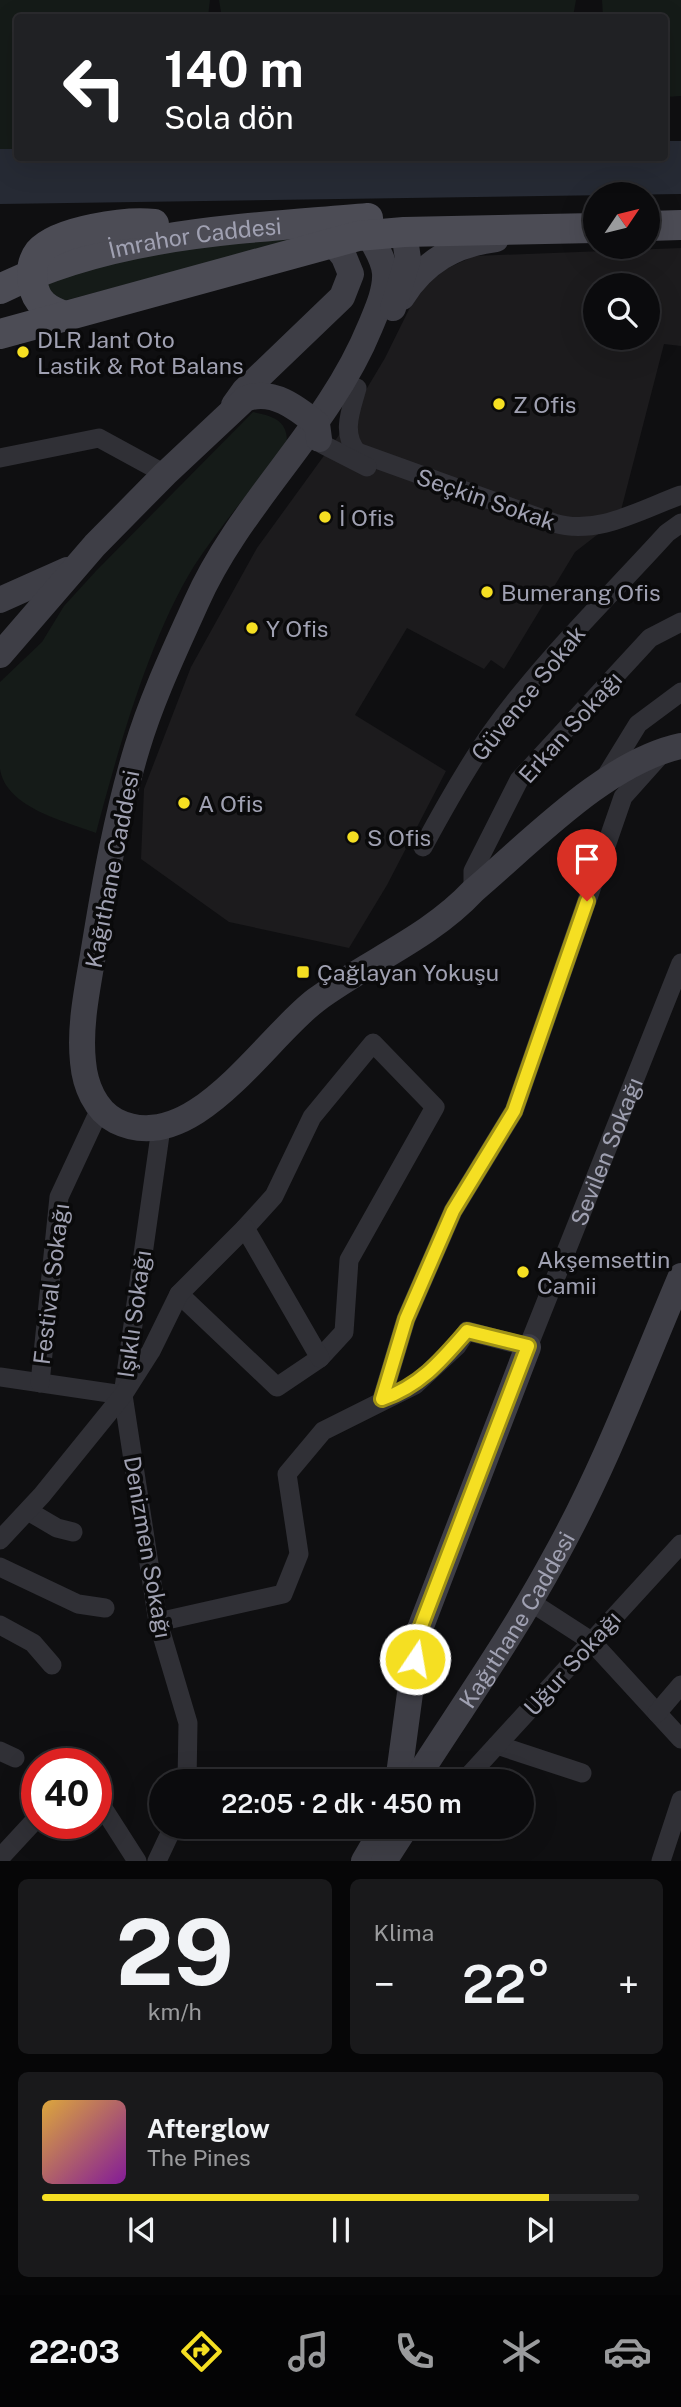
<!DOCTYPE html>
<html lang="tr">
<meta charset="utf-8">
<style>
:root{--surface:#0b0b0d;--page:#19191b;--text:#f1f3f6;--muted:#9a9b9d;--line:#2b2b2e;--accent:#f5df22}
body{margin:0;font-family:"Public Sans",sans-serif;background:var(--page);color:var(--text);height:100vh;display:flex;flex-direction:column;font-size:26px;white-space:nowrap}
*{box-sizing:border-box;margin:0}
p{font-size:23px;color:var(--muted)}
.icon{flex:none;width:38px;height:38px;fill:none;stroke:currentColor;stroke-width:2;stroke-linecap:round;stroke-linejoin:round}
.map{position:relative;height:1861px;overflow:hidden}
.panel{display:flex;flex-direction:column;gap:18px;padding:18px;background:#060607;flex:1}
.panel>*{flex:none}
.top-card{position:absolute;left:14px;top:14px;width:654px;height:147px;border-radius:7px;box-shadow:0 7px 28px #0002,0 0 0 2px var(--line);background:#202124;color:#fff;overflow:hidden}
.needle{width:46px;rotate:55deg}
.fabs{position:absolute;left:583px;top:182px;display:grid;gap:14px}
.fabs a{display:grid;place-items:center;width:77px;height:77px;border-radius:50%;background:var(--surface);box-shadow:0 7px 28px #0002,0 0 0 2px var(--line);font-size:35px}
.speed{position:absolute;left:21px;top:1748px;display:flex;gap:14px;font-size:35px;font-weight:700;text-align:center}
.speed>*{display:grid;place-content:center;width:91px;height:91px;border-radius:50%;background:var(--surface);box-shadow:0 7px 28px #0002,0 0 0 2px var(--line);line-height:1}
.speed .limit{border:10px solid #d22;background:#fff;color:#111}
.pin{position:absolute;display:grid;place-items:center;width:60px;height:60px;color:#fff;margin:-72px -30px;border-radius:50% 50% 50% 0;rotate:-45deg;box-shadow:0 0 7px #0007}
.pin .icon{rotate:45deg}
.me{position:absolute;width:77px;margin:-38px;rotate:12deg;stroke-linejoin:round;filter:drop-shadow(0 0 5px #0008)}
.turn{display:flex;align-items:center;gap:24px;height:147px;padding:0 35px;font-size:32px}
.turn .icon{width:91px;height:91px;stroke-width:2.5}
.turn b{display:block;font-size:49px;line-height:60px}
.big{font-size:52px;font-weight:600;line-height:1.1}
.panel .widget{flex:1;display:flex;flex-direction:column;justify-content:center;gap:10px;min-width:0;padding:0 24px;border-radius:10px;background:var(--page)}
.panel .dial{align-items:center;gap:0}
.dial b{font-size:91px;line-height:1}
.song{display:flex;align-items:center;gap:21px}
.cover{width:84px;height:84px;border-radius:10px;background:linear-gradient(135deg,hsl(40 70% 55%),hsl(290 70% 35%))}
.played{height:7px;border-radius:4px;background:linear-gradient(90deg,var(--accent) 85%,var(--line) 85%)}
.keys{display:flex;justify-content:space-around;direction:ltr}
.heat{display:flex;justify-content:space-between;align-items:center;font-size:38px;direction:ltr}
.panel .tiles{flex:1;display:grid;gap:18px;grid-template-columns:1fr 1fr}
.widget:last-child{grid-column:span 2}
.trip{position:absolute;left:149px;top:1769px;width:385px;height:70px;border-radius:35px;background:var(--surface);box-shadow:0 7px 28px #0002,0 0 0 2px var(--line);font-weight:600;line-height:70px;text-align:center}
.tab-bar{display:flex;height:112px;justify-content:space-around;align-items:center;background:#040405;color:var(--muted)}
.tab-bar .icon{width:49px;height:49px}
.tab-bar .on{color:var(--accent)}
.tab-bar b{font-size:32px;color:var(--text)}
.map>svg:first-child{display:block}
.built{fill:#1c1b1d;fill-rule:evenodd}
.green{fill:#151b18}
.water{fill:#262a34}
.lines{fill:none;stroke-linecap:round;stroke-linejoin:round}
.street{stroke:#303036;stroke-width:19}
.secondary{stroke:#3e3e46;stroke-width:26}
.primary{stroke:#4c4c55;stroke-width:30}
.route-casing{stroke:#9f9116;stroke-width:18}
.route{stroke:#f5df22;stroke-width:12}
.poi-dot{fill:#f5df22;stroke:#0a0a0b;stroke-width:2.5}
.labels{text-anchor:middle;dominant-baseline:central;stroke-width:7;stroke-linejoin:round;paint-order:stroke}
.street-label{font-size:23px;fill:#a0a1b2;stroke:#0a0a0b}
.poi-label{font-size:23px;fill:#a0a1b2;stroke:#0a0a0b;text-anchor:start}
</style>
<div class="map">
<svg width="681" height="1861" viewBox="0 0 681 1861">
<rect width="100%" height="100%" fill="#0f0f11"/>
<!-- built -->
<path class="built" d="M681 248V346L664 344 619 518 575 552 504 669 491 660 484 669 407 628 355 715 446 771 387 885 349 948 229 922 141 859 144 789 191 667 257 548 339 435 385 358 424 279 474 256ZM595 285H648V338H595Z"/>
<!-- green -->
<g class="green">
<polygon points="0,0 210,0 208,17 18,18 17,149 0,149"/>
<polygon points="219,0 576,0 573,17 222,18"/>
<polygon points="602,0 681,0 681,96 665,97 665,18 603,17"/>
<polygon points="305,238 63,301 51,294 47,282 150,248"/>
<path d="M253 412C271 416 287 419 287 441 257 484 222 523 194 566 149 639 118 750 96 833 65 821 6 808 0 769 0 742 0 710 0 682L42 642 64 606 96 571Z"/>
</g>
<!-- water -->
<polygon class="water" points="665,141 681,141 681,194 0,204 0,149 17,149 18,158 665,158"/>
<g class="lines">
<!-- street -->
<g class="street">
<path d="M357 388C351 410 341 433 357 452L554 523C597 536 640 510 681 495"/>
<polyline points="322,444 367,467"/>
<polyline points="0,458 99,438 165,474"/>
<polyline points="603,781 638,724 681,692"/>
<path d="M423 847C444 808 465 770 491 733 542 661 608 598 667 533L681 523"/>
<polyline points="473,891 473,871 519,780 650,638 681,622"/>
<polyline points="161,1128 123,1395 158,1622 188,1723 187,1782"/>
<polyline points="179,1294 277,1387 320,1358 344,1332 349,1260 435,1107 373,1043 312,1117 274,1196 245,1228"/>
<polyline points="0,1377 123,1395"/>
<polyline points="40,1383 59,1197 100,1109"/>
<polyline points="382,1399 406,1319 453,1211 514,1111 623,797 657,759"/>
<polyline points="28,1511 57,1528 73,1532"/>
<polyline points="0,1540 42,1495 123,1395 151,1351 179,1294 245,1228 320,1358"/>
<polyline points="0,1567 78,1604 105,1608"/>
<polyline points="540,1608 591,1641 681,1739"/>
<path id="s1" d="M158 1622 283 1594 299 1554 287 1474 323 1431 415 1385 457 1346 467 1331 528 1347 681 963"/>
<polyline points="0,1625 33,1643 52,1665"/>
<polyline points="657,1713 681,1685"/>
<polyline points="497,1745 582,1773"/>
<polyline points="0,1751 15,1758"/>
<polyline points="463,1782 681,1544"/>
<polyline points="96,1797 137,1861"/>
<polyline points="0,1858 37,1818"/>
<polyline points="157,1861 173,1827"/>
<polyline points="661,1861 681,1800"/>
</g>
<!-- secondary -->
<g class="secondary">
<path d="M368 234C375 246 384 259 385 273 386 291 377 310 370 327 328 430 240 503 196 603 175 650 152 698 137 748 117 814 105 881 94 949 88 986 79 1025 83 1062 85 1085 95 1110 116 1121 192 1159 263 1040 316 1000 367 962 429 938 473 891 531 842 606 762 681 746"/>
<path d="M402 297C424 262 455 244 496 239"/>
<polyline points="393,308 408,259 404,232"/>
<polyline points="234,405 244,391 342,297 351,274 344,257 332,242"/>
<polyline points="0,600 67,570"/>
<path d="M0 655 95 545 165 474 245 399C272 388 297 408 317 424L319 439"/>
<polyline points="398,1782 418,1634 528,1347"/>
<path id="s2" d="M414 1782C462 1707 513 1635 555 1557 605 1467 641 1370 681 1276"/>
<polyline points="364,1861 384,1827"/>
<polyline points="384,1861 406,1827"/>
</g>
<!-- primary -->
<g class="primary">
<polyline points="648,226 681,225"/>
<path id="s3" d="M0 289C115 232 243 229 368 218"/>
<path d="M65 316C48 310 36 303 33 284 31 273 32 261 39 252 58 230 127 221 154 224"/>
<polyline points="0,334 358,236 404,232 595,228"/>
</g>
</g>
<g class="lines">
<defs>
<path id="route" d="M415 1659 418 1634 528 1346 467 1331C441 1361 420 1386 382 1399L406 1319 453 1211 514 1111 587 901"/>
</defs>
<!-- route casing -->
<use href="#route" class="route-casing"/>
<!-- route -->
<use href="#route" class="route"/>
</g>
<!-- markers -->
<g class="poi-dot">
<circle cx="23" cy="352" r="7"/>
<circle cx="499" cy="404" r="7"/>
<circle cx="325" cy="517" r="7"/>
<circle cx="487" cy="592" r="7"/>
<circle cx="252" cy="628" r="7"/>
<circle cx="184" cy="803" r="7"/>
<circle cx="353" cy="837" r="7"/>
<rect x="296" y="965" width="14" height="14" rx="3.5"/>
<circle cx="523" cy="1272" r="7"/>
</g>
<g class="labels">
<!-- street labels -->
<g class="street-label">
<text stroke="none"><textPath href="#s3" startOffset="203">İmrahor Caddesi</textPath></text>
<text transform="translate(486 499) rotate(19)">Seçkin Sokak</text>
<text transform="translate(528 693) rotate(-51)">Güvence Sokak</text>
<text transform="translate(570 727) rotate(-48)">Erkan Sokağı</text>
<text transform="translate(112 869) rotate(-79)">Kağıthane Caddesi</text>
<text stroke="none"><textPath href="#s1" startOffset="760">Sevilen Sokağı</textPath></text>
<text transform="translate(51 1284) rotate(-83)">Festival Sokağı</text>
<text transform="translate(134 1314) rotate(-82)">Işıklı Sokağı</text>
<text transform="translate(148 1547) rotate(80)">Denizmen Sokağı</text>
<text stroke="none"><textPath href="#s2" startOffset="192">Kağıthane Caddesi</textPath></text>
<text transform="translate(572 1663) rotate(-48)">Uğur Sokağı</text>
</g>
<!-- poi labels -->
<g class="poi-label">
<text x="37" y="339">DLR Jant Oto<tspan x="37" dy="26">Lastik &amp; Rot Balans</tspan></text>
<text x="513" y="404">Z Ofis</text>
<text x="339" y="517">İ Ofis</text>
<text x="501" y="592">Bumerang Ofis</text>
<text x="266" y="628">Y Ofis</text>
<text x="198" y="803">A Ofis</text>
<text x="367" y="837">S Ofis</text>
<text x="317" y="972">Çağlayan Yokuşu</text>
<text x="537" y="1259">Akşemsettin<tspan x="537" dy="26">Camii</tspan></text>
</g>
</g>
</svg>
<div class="fabs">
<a><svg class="needle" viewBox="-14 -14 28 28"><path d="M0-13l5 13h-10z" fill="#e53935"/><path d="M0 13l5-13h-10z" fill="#9a9b9d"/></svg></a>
<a><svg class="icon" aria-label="search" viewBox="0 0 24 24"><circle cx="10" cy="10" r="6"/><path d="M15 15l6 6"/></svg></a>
</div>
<div class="speed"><div class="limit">40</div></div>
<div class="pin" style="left:587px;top:901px;background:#d93025"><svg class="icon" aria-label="arrive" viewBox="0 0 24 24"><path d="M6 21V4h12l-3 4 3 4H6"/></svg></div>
<svg class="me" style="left:415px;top:1659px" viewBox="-20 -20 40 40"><circle r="17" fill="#f5df22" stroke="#fff" stroke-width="3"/><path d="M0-11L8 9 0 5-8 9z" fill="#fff"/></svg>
<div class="trip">22:05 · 2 dk · 450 m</div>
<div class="top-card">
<div class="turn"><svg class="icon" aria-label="left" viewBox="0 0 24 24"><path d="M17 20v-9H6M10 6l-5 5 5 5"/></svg><div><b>140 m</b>Sola dön</div></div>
</div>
</div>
<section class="panel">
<div class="tiles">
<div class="widget dial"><b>29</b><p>km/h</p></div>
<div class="widget"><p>Klima</p>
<div class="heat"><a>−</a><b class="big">22°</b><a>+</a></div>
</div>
<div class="widget">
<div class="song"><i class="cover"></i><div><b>Afterglow</b><p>The Pines</p></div></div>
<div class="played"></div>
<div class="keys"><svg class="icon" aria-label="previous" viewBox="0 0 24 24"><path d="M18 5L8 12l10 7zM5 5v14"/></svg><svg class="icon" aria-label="pause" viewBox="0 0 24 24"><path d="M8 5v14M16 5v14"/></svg><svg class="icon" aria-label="next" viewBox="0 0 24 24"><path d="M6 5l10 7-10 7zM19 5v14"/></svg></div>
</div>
</div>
</section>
<nav class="tab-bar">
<b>22:03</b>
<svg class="icon on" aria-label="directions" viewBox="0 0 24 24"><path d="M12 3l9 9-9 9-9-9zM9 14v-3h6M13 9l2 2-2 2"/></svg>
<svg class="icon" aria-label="music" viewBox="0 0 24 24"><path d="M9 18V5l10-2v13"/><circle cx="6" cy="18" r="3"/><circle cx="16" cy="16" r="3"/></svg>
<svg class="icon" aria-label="phone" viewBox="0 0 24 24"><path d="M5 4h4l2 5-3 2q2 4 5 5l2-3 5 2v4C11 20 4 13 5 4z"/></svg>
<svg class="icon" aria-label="climate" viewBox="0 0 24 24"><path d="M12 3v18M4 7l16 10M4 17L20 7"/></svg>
<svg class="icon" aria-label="car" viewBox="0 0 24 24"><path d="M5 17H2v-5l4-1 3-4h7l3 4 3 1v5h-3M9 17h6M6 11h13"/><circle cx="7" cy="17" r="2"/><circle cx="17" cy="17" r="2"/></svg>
</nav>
